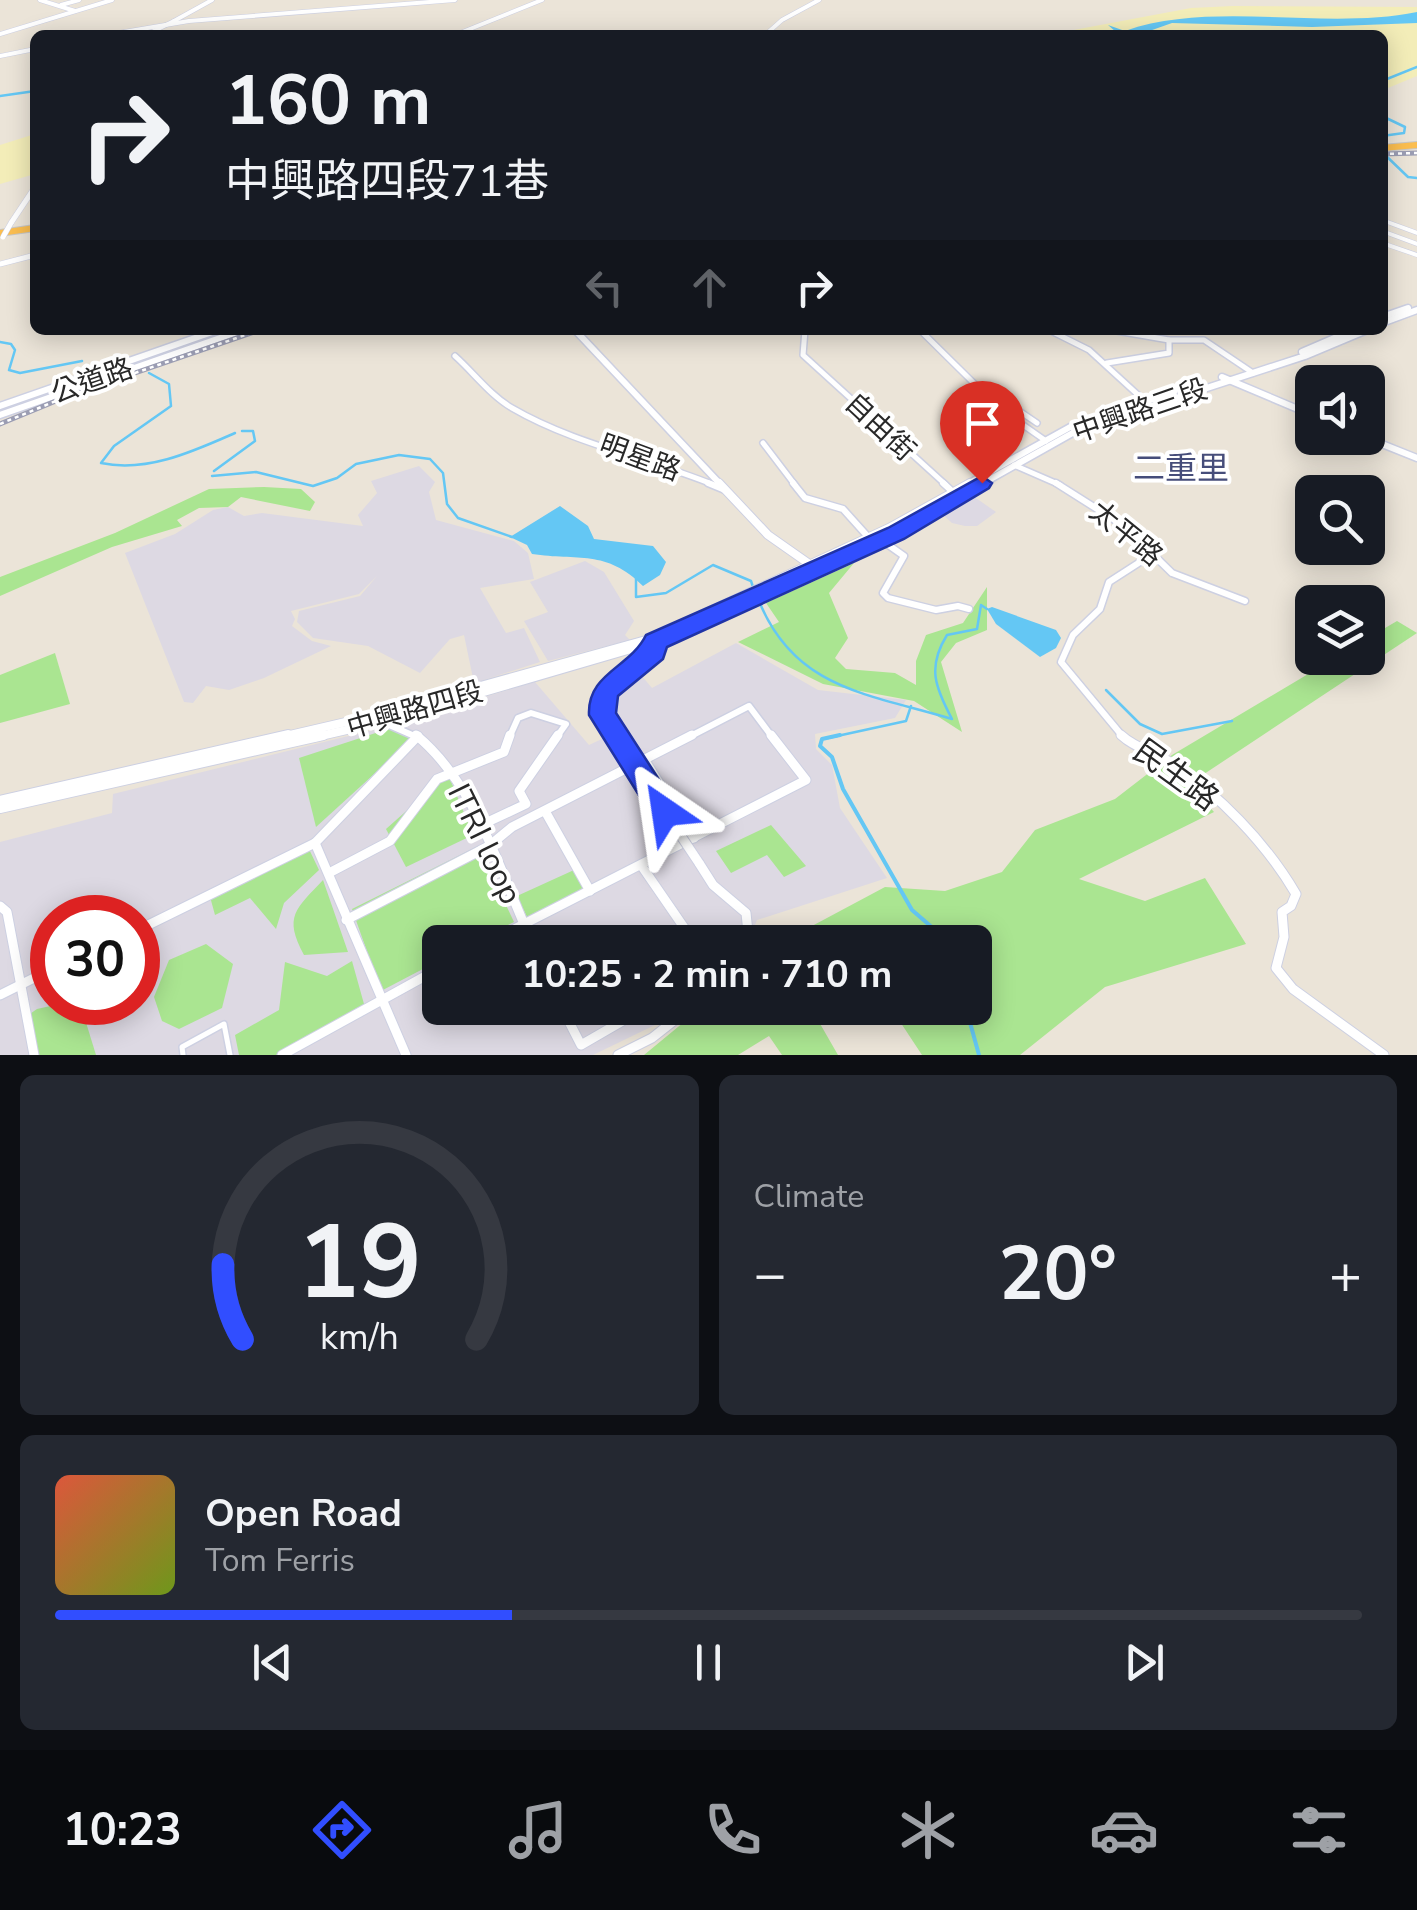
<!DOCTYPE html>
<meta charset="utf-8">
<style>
:root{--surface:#171b24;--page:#242831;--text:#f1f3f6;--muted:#9ea1a6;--line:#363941;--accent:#314eff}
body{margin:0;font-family:"Nunito Sans","Noto Sans TC",sans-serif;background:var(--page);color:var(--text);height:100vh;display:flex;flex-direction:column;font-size:38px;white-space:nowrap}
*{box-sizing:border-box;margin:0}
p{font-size:32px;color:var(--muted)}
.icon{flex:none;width:55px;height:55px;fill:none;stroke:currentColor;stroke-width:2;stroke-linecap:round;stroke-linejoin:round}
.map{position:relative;height:1055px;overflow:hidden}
.sheet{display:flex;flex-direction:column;gap:20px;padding:20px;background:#0d0f14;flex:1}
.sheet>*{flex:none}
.hud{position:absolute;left:30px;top:30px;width:1358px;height:305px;border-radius:15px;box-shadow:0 5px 25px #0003;background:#171b24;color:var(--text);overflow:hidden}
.tools{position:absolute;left:1295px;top:365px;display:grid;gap:20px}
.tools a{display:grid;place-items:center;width:90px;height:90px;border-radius:15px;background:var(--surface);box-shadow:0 5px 25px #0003;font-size:50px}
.speed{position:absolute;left:30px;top:895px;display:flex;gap:20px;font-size:50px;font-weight:700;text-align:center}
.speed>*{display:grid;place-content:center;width:130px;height:130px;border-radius:50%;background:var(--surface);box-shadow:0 5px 25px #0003;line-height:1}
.speed .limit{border:15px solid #d22;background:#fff;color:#111}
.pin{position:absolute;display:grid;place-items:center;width:85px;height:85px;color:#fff;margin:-102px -42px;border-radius:50% 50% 50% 0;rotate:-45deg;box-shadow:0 0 10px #0007}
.pin .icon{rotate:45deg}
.me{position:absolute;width:110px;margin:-55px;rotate:328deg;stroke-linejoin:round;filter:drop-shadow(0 0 8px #0008)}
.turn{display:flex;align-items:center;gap:35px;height:210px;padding:0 30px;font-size:45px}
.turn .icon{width:130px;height:130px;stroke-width:2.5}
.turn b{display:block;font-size:70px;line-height:85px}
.lanes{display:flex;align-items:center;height:95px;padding:0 30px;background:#0003;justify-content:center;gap:50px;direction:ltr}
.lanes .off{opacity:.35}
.big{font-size:75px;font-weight:700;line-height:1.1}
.sheet .tile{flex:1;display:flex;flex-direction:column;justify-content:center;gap:15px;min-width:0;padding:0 35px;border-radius:15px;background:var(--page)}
.sheet .dial{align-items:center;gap:0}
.dial svg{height:260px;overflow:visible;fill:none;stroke:var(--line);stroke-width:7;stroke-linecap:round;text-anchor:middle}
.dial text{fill:var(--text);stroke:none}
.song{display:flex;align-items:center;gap:30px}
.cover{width:120px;height:120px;border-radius:15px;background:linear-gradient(135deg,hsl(10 70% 55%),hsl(80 70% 35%))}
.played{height:10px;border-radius:5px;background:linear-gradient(90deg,var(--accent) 35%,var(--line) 35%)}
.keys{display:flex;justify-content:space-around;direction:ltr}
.heat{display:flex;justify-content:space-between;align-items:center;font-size:55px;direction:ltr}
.sheet .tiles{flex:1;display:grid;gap:20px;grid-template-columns:1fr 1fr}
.tile:last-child{grid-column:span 2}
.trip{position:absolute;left:422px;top:925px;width:570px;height:100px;border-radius:15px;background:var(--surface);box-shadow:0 5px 25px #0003;font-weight:700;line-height:100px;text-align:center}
.tab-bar{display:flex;height:160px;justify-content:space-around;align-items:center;background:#090b0e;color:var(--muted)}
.tab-bar .icon{width:70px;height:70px}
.tab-bar .current{color:var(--accent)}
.tab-bar b{font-size:45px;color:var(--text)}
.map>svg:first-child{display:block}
.industrial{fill:#ddd9e3;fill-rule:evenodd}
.green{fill:#aae591}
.sand{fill:#f3edb8}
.water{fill:#64c7f4}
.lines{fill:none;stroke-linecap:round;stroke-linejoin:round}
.stream-far1{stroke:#64c7f4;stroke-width:2.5}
.stream{stroke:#64c7f4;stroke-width:4}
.pedestrian-casing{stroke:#cdd0e2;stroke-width:8}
.minor-far3-casing{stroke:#cdd0e2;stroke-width:5}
.minor-far2-casing{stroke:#cdd0e2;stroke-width:8}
.minor-far1-casing{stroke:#cdd0e2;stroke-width:9}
.minor-casing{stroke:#cdd0e2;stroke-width:11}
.tertiary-far3-casing{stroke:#cdd0e2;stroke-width:5}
.tertiary-far2-casing{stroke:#cdd0e2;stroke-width:6}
.tertiary-far1-casing{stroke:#cdd0e2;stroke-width:9}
.tertiary-casing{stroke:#cdd0e2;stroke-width:10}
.secondary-far3-casing{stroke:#cdd0e2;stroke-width:5}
.secondary-far2-casing{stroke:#cdd0e2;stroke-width:9}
.secondary-far1-casing{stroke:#cdd0e2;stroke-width:10}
.secondary-casing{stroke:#cdd0e2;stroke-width:12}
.trunk-casing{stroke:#c7c7c7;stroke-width:8}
.pedestrian{stroke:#fff;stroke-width:5}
.minor-far3{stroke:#fff;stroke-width:4}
.minor-far2{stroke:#fff;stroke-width:5}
.minor-far1{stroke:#fff;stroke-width:6}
.minor{stroke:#fff;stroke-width:9}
.tertiary-far3{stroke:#fff;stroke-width:4}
.tertiary-far2{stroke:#fff;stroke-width:5}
.tertiary-far1{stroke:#fff;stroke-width:6}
.tertiary{stroke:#fff;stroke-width:8}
.secondary-far3{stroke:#fff;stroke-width:4}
.secondary-far2{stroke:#fff;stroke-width:6}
.secondary-far1{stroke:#fff;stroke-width:8}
.secondary{stroke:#fff;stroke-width:10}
.trunk{stroke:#fbbe50;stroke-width:6}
.rail-casing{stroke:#9b9db3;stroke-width:5}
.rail{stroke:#fff;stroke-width:2.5;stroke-dasharray:4;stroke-linecap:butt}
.minor-bridge-casing{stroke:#cdd0e2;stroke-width:11;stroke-linecap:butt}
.tertiary-bridge-casing{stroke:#cdd0e2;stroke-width:6;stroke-linecap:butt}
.minor-bridge{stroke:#fff;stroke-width:9}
.tertiary-bridge{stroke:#fff;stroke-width:5}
.route{fill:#314eff;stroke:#2033a6;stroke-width:2.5}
.labels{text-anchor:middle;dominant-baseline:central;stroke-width:8;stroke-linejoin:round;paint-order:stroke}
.street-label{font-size:28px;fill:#282828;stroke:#fff}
.quarter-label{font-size:32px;fill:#464d7a;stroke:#fff}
.near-street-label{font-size:32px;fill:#282828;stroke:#fff}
</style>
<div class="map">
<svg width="1417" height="1055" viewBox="0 0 1417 1055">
<rect width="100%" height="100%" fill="#ebe4d8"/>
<!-- industrial -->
<g class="industrial">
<polygon points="419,466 435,482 429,492 436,520 514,541 528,553 534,579 480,588 506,633 524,628 540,662 474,683 464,635 450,639 420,673 368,646 313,638 297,622 299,611 360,596 377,576 359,594 291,611 295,619 292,626 312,641 331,646 264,678 229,690 206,686 193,703 184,702 125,553 175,534 213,510 228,507 244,516 262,513 363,526 358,515 377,493 371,481"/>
<polygon points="970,494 996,512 977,526 965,526 952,523 940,512"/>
<polygon points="585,561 604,572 634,621 625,635 630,640 548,661 524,621 548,612 530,582"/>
<path d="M736 643 818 690 906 700 895 718 815 734 816 749 832 765 840 808 887 878 757 920 748 942H440V1008H675L655 1025 593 1055H0V842L112 813 113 794 389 726 535 682 589 745 619 731 605 704 612 691 641 675 652 688ZM52 918H138V1002H52Z"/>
</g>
<!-- green -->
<g class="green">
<polygon points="264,487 301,489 315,502 310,511 241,497 228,507 199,508 177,520 182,526 112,547 0,596 0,577 115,533 209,489"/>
<polygon points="854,563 829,593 848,638 835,658 846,669 895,673 916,685 916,661 926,635 963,623 987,587 987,630 956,643 941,662 962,732 914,701 823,684 738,642 779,622 766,603"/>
<polygon points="1397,621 1417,633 1189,784 1214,812 1079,879 1145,901 1205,878 1246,944 1105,987 1020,1055 922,1055 891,1008 975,1008 975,942 782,942 885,887 945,891 1002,872 1035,830 1115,799 1172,755 1335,658 1368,658 1368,638"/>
<polygon points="55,653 70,704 0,723 0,675"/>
<polygon points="394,727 417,735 316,827 299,758"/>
<polygon points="448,774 473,835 406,867 386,829"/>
<polygon points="771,825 806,866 784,877 767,855 731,873 716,851"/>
<polygon points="478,846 514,922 474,942 440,942 440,960 381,991 352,909"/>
<polygon points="308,847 319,870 284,903 276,929 250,898 215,915 209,893"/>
<polygon points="574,870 584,890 528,919 517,896"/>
<path d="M323 880 348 952 304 955C283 916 296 909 323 880Z"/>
<polygon points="206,944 233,964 222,1008 179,1029 162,1021 154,997 169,960"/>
<polygon points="352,961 364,1004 276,1055 239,1055 235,1035 279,1010 285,962 327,976"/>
<polygon points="64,1003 80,1003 96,1055 31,1055 24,1018 37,1009"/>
<polygon points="701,1008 824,1008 815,1015 838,1055 782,1055 769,1036 738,1055 644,1055"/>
</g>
<!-- sand -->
<g class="sand">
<polygon points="1233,6 1417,7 1417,76 1383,90 1382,35 1047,35 1191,8"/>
<polygon points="35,134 35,174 0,184 0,145"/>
</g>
<!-- water -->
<g class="water">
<path d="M1417 12V23L1312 27 1172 23 1138 35H1107L1116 32 1108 25 1125 31C1213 0 1324 31 1417 12Z"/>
<path d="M560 506 588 526 594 539 653 546 666 562 660 575 643 586C606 549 578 561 532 554L527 545 510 537Z"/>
<polygon points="992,607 1056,630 1061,638 1056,648 1040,657 996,624 987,609"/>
</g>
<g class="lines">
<!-- stream-far1 -->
<g class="stream-far1">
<polyline points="1382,81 1417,67"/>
<polyline points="0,96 35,91"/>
<polyline points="1382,116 1405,127 1404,133 1382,136"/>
<polyline points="1382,152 1408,177 1417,178"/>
<polyline points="0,342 11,344 15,350 9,370 20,373 82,361"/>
<path d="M149 373 169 384 171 406 114 446 101 463C147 473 194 451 235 433"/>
<polyline points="214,471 255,441 253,431 242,431"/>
<polyline points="212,476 256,472 313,486 337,478 356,464 399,455 430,459 443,473 447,504 458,518 512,537"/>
<polyline points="636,577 636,597 666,593 713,565 751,581 753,587"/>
<path d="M759 601C795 690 870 694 952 719 935 687 927 667 947 635L977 629 981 605 987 609"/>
<polyline points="1106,690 1140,724 1162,734 1232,721"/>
<polyline points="828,738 906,721 911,706"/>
</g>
<!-- stream -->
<g class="stream">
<polyline points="840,735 822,739 820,746 832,757 843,789 912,910 949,942"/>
<polyline points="966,1008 979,1055"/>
</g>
<defs>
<polyline id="pedestrian" points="183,1055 182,1047 224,1024 230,1055"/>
<g id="minor-far3">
<polyline points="40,0 75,11"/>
<polyline points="61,5 79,0"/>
<polyline points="174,21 212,0"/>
<polyline points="455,35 542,0"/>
<polyline points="1382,220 1417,233"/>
<polyline points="1382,231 1417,244"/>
<polyline points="1382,243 1417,255"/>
</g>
<g id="minor-far2">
<polyline points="805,330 803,355 946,485"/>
<polyline points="920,330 999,408 1046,441"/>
<polyline points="1049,330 1089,350 1148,404"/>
<polyline points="1111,330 1169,340 1204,340 1253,373"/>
<path d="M455 356C473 372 491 396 512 408 574 444 648 458 714 485"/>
<polyline points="1107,363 1169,353 1169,340"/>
<polyline points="1000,408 1012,406 1037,423"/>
<polyline points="763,443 795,485"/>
<polyline points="1014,465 1060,485"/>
</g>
<g id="minor-far1">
<polyline points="708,483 725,490"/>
<polyline points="793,483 805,498 843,509 870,539"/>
<polyline points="943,483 954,493"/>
<polyline points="1056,483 1124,526 1172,573 1245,601"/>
<polyline points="895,536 887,544 904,556 883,593 888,598 936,610 958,606 969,609"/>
<polyline points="380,721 419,738"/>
<polyline points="509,738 518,718 531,713 566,724 556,738"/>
<polyline points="616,738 600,706 608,689 654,652 652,638"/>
<polyline points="687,738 749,706 773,738"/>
<polyline points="1124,738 1061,662 1073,635 1100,609 1109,582 1154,553"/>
</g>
<g id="minor">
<path d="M416 735C472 781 496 859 524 924L489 942"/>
<polyline points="614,735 665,812"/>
<path d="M1121 735C1135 748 1151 751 1168 761 1218 793 1266 843 1296 894L1291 906 1282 912 1284 937 1276 968 1293 989 1384 1055"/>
<polyline points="645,761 694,838"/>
<polyline points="545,811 590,891"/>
<polyline points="479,826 526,804 519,791 558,735"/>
<polyline points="699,863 713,885 746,913 749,942"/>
<polyline points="641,865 694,942"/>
<polyline points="329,873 390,841 437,779 504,752 510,735"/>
<polyline points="0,906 7,912 34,1055"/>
<polyline points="346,920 489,846 512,827 692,735"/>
<polyline points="138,930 315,843"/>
<polyline points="532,942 524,924 806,780 771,735"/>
<polyline points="0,995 52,969"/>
<polyline points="562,1008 581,1045 645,1008"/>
<polyline points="282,1055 440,968"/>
<polyline points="406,1055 315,843 418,736"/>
<polyline points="618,1055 652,1038 690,1008"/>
</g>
<g id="tertiary-far3">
<polyline points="146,35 174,21"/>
<polyline points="765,35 782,20 819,0"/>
</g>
<g id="tertiary-far2">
<polyline points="11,223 35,187"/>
<polyline points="0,264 35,255"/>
</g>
<g id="tertiary-far1">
<polyline points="575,330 721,485"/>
<polyline points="1222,377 1312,415"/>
<polyline points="0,406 218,330"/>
<polyline points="0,415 243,330"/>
<polyline points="1367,438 1417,458"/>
</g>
<polyline id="tertiary" points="719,483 768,535 815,568"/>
<g id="secondary-far3">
<polyline points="0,34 112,0"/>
<polyline points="106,35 189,21 455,0"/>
<polyline points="0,56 35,49"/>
</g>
<g id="secondary-far2">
<polyline points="1382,317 1408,308"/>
<polyline points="1382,323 1417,310"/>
<polyline points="1302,352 1353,330"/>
<polyline points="966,485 1072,426 1174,392"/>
<polyline points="980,485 1078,430 1305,356 1367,330"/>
</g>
<g id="secondary-far1">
<polyline points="690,620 889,528 970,483"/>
<polyline points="277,738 376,715 646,640"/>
<polyline points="312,738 381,722 655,642 896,533 985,483"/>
</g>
<g id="secondary">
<polyline points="0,801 288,735"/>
<polyline points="0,808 323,735"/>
</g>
<g id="trunk">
<polyline points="1382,148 1417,145"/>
<polyline points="0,233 35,228"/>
</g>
</defs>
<!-- pedestrian casing -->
<use href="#pedestrian" class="pedestrian-casing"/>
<!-- minor-far3 casing -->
<use href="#minor-far3" class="minor-far3-casing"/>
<!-- minor-far2 casing -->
<use href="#minor-far2" class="minor-far2-casing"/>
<!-- minor-far1 casing -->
<use href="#minor-far1" class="minor-far1-casing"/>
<!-- minor casing -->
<use href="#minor" class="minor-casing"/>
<!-- tertiary-far3 casing -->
<use href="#tertiary-far3" class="tertiary-far3-casing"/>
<!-- tertiary-far2 casing -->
<use href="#tertiary-far2" class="tertiary-far2-casing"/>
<!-- tertiary-far1 casing -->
<use href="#tertiary-far1" class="tertiary-far1-casing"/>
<!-- tertiary casing -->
<use href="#tertiary" class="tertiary-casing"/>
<!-- secondary-far3 casing -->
<use href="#secondary-far3" class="secondary-far3-casing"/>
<!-- secondary-far2 casing -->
<use href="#secondary-far2" class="secondary-far2-casing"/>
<!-- secondary-far1 casing -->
<use href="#secondary-far1" class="secondary-far1-casing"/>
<!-- secondary casing -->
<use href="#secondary" class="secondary-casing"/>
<!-- trunk casing -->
<use href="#trunk" class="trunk-casing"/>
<!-- pedestrian -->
<use href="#pedestrian" class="pedestrian"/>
<!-- minor-far3 -->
<use href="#minor-far3" class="minor-far3"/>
<!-- minor-far2 -->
<use href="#minor-far2" class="minor-far2"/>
<!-- minor-far1 -->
<use href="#minor-far1" class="minor-far1"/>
<!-- minor -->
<use href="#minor" class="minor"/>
<!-- tertiary-far3 -->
<use href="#tertiary-far3" class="tertiary-far3"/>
<!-- tertiary-far2 -->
<use href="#tertiary-far2" class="tertiary-far2"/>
<!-- tertiary-far1 -->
<use href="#tertiary-far1" class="tertiary-far1"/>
<!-- tertiary -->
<use href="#tertiary" class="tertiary"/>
<!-- secondary-far3 -->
<use href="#secondary-far3" class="secondary-far3"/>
<!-- secondary-far2 -->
<use href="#secondary-far2" class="secondary-far2"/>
<!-- secondary-far1 -->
<use href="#secondary-far1" class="secondary-far1"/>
<!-- secondary -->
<use href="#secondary" class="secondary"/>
<!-- trunk -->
<use href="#trunk" class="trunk"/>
<defs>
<g id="rail">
<polyline points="1382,154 1417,153"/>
<polyline points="0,424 68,396 260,330"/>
</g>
</defs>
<!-- rail casing -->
<use href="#rail" class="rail-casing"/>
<!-- rail -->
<use href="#rail" class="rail"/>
<defs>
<polyline id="minor-bridge" points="665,812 699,863"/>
<polyline id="tertiary-bridge" points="3,237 11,223"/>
</defs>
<!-- minor-bridge casing -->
<use href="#minor-bridge" class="minor-bridge-casing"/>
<!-- tertiary-bridge casing -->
<use href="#tertiary-bridge" class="tertiary-bridge-casing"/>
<!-- minor-bridge -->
<use href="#minor-bridge" class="minor-bridge"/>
<!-- tertiary-bridge -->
<use href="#tertiary-bridge" class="tertiary-bridge"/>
</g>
<!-- route -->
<path class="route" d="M982 476 992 483 989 488 904 539 667 647 663 659 618 696 616 713 680 812 676 821 665 825 655 821 589 715C587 673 630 668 646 635L888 528Z"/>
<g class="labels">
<!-- street labels -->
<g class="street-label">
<text transform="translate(92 381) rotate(-19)">公道路</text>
<text transform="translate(1140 411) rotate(-19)">中興路三段</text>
<text transform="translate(880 427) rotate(43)">自由街</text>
<text transform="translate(640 458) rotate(20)">明星路</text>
<text transform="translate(1126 534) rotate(39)">太平路</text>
<text transform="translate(415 710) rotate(-16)">中興路四段</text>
</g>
<!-- quarter labels -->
<g class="quarter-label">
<text x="1181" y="468">二重里</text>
</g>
<!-- near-street labels -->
<g class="near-street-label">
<text transform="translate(1176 775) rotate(36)">民生路</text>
<text transform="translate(485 844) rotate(64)">ITRI loop</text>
</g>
</g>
</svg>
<div class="tools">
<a><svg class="icon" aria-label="sound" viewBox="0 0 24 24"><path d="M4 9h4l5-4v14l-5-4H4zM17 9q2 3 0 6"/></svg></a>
<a><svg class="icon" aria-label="search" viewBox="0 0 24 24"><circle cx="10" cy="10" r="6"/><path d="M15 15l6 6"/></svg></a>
<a><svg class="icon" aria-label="layers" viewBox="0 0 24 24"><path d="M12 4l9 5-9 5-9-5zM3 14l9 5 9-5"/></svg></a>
</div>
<div class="speed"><div class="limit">30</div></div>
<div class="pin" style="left:982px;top:483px;background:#d93025"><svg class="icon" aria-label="arrive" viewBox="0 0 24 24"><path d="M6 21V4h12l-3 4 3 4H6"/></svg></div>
<svg class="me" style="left:665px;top:812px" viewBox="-20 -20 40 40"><path d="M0-17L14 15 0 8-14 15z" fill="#314eff" stroke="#fff" stroke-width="4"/></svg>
<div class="trip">10:25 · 2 min · 710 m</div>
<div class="hud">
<div class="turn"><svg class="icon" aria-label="right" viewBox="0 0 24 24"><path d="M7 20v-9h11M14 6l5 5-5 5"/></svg><div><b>160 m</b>中興路四段71巷</div></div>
<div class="lanes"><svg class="icon off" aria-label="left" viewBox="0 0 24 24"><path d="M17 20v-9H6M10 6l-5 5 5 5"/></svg><svg class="icon off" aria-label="ahead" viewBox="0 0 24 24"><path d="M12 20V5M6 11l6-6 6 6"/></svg><svg class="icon" aria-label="right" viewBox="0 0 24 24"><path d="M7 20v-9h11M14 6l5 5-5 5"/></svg></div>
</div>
</div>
<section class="sheet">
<div class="tiles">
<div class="tile dial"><svg viewBox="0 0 100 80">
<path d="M14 69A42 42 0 1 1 86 69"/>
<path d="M14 69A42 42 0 0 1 8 46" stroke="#314eff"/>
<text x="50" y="56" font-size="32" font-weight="700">19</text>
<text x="50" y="72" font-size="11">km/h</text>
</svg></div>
<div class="tile"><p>Climate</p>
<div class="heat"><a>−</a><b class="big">20°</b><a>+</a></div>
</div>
<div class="tile">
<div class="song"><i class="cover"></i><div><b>Open Road</b><p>Tom Ferris</p></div></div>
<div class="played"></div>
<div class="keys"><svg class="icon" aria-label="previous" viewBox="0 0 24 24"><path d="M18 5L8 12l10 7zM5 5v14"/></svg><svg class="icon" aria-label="pause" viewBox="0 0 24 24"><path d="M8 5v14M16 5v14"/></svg><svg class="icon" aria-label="next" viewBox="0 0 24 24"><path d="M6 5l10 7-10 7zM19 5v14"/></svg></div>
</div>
</div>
</section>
<nav class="tab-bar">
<b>10:23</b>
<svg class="icon current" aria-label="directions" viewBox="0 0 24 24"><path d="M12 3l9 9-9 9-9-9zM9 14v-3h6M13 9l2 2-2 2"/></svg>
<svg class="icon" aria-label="music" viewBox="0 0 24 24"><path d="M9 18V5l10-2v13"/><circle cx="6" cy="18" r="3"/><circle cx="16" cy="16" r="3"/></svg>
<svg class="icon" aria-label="phone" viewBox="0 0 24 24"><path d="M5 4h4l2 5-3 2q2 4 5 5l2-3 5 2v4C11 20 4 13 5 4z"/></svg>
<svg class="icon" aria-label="climate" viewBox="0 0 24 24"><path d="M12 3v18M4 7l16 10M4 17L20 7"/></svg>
<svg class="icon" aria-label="car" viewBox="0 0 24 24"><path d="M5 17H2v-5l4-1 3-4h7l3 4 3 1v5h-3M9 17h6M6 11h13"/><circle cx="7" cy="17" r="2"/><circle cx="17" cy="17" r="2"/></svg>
<svg class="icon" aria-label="filters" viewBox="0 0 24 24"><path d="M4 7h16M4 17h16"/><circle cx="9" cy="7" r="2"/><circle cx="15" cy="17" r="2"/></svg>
</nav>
